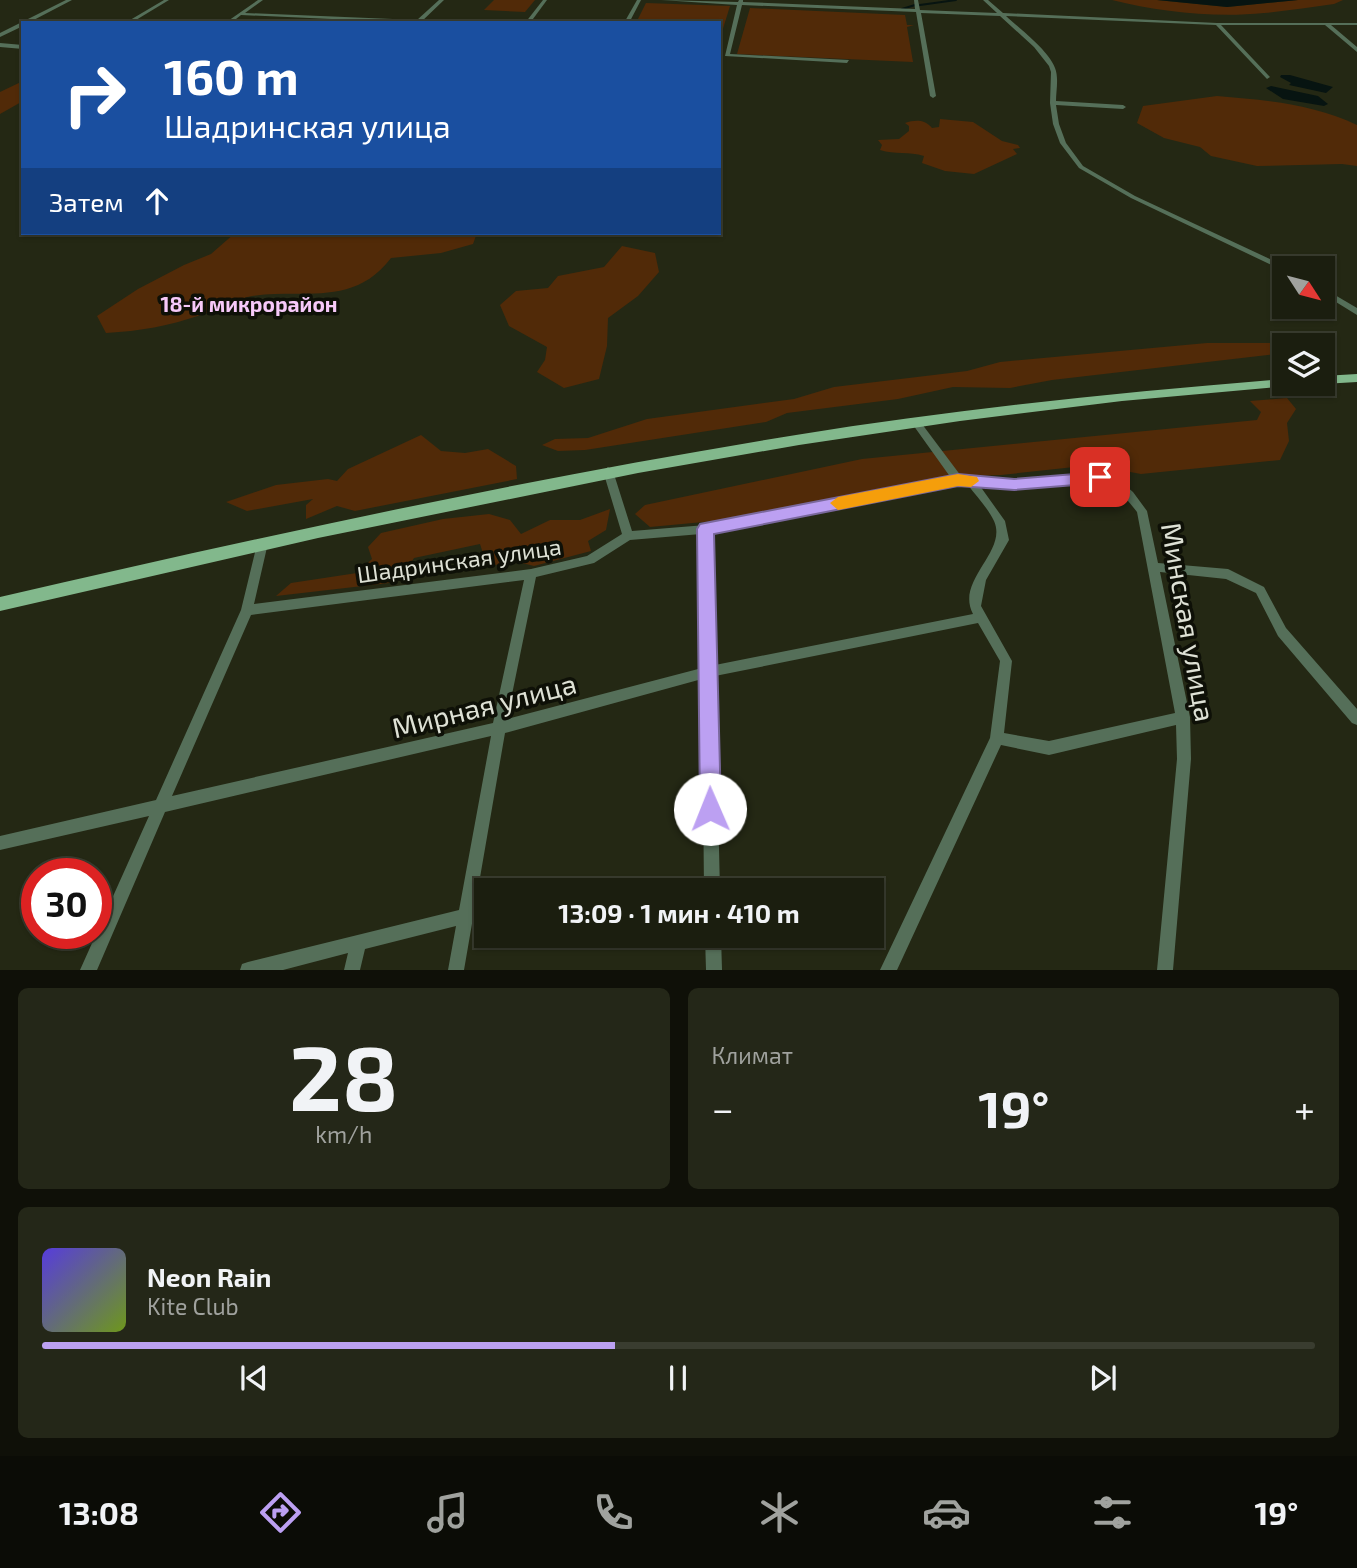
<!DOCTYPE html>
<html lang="ru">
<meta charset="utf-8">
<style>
:root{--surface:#1b1e0f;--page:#242718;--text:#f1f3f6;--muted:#a0a29e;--line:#393c2f;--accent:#bca0f2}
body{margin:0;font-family:"Exo 2",sans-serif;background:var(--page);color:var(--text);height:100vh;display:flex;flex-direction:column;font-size:26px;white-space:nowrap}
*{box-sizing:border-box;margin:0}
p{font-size:23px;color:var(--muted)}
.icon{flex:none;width:38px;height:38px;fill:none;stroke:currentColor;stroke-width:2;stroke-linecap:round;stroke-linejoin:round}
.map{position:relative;height:970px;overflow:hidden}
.drawer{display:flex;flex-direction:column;gap:18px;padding:18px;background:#0f1008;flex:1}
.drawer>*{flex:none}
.hud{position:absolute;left:21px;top:21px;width:700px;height:214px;border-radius:0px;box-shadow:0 2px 5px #0004,0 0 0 2px var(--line);background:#1a4fa0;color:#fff;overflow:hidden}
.needle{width:46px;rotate:126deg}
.tools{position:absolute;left:1272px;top:256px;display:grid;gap:14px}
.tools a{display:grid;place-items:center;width:63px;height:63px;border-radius:0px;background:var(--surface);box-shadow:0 2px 5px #0004,0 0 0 2px var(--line);font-size:35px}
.speed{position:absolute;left:21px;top:858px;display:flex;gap:14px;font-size:35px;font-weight:700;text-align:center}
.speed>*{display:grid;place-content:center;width:91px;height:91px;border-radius:50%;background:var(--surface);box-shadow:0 2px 5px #0004,0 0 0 2px var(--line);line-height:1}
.speed .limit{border:10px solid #d22;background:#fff;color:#111}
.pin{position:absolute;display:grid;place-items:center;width:60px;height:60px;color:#fff;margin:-30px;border-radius:14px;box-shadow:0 4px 10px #0006}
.me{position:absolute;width:77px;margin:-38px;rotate:359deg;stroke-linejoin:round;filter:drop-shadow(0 0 5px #0008)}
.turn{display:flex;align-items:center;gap:24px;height:147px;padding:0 28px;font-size:32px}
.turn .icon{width:91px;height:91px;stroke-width:2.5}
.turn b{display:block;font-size:49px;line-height:60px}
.then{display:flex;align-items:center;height:66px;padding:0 28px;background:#0003;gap:14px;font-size:26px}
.big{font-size:52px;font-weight:700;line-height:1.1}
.drawer .tile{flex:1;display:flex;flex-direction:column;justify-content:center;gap:10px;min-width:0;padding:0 24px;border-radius:10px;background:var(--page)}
.drawer .dial{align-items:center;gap:0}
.dial b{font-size:91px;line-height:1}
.song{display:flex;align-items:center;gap:21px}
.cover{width:84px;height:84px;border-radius:10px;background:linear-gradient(135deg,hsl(250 70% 55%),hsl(80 70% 35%))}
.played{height:7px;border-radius:4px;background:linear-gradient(90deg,var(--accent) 45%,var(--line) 45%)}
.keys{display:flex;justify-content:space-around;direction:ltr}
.heat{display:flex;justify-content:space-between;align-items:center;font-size:38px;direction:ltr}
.drawer .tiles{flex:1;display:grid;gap:18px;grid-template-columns:1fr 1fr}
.tile:last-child{grid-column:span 2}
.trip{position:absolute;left:474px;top:878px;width:410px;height:70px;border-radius:0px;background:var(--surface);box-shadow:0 2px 5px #0004,0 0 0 2px var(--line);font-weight:700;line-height:70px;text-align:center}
.menu{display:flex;height:112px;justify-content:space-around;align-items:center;background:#0b0c06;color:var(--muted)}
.menu .icon{width:49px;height:49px}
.menu .on{color:var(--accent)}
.menu b{font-size:32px;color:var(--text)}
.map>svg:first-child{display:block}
.green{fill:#512a08}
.water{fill:#071411}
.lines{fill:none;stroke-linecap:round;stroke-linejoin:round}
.stream{stroke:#071411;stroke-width:2}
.minor{fill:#556f59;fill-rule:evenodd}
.primary{fill:#82b88c;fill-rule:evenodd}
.route{fill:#bca0f2;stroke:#7a689d;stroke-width:2}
.slow{fill:#f59e0b}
.labels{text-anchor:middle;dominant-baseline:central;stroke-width:7;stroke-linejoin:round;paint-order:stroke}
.far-neighbourhood-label{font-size:21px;font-weight:bold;fill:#f6c9f9;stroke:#0e1007}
.street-label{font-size:23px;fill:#dee1d5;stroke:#0e1007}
.near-street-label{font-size:28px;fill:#dee1d5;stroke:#0e1007}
</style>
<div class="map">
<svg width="1357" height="970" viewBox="0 0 1357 970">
<rect width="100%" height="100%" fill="#242814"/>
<!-- green -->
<g class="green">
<polygon points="494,0 535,0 525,12 484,10"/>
<path d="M1112 0H1157L1227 7 1298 0H1343L1334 4C1311 7 1287 11 1264 13 1215 18 1160 12 1112 0Z"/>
<polygon points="646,3 730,6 722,32 719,32 719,23 636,23"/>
<polygon points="750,8 905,15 907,25 914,25 907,27 913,62 737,54"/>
<polygon points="23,81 23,101 0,114 0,92"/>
<path d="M1217 96C1265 100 1313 104 1357 125V166L1342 164 1257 166 1211 156 1200 147 1164 138 1137 123 1143 106Z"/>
<path d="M940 119 973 122 1002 141 1018 145 1020 148 1013 149 1017 154 974 174 945 171 922 163 924 156C909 151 895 155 880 150L882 145 878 140 899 139 909 131V126L905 123C915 120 924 119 932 128L939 127Z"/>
<path d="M235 233H477L473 244 441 253 391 258C353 308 303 288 252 296 235 299 218 310 201 315 168 326 141 331 106 333L97 316 138 289 184 265 211 254Z"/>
<polygon points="622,246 655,253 659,272 638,296 608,318 607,346 599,379 564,388 537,372 545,360 547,347 509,326 500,305 516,291 548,288 558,276 604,267"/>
<polygon points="1207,343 1280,343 1284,345 1284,353 1052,380 1010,388 953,387 898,399 787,413 766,422 585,450 558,451 542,445 555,439 588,438 647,419 794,399 834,387 967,371 1000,362"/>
<polygon points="1287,398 1296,409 1287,423 1289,441 1280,460 1141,474 1093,465 1001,475 944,477 714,521 650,527 635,514 645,505 862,459 1257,420 1261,412 1250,401"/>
<polygon points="421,435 441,451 465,453 488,449 516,466 517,479 355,511 337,506 306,519 306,505 313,499 247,511 226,502 276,485 328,479 337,481 348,469"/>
<polygon points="610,509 606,530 588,541 591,551 534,566 518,562 487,566 480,544 414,558 408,568 389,583 276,596 291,583 357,573 372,559 368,547 381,533 443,519 489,514 510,520 521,534 550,520 580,520"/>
</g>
<!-- water -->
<g class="water">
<polygon points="1157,0 1298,0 1227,7"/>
<polygon points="1281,75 1290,75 1333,87 1326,93 1289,85 1291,83 1280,77"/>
<polygon points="1271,86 1318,96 1328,104 1324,106 1283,99 1266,88"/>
</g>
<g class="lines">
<!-- stream -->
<g class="stream">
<polyline points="920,5 956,0"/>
<polyline points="902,9 915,5"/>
</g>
<!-- minor -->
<g class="minor">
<polygon points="66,0 72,0 28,23 23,23 23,26 0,37 0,33"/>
<polygon points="164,0 169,0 131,23 125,23"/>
<polygon points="258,0 263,0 245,13 417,20 439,0 444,0 420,23 241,15 231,23 225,23"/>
<polygon points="543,0 547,0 530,23 525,23"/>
<polygon points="637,0 641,0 629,23 624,23"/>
<path d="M661 0 738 2 739 0H743V2L915 9 914 0H918L920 10 997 13 983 0H988L1003 13 1217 23H1357V25H1331L1357 47V52L1325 25H1221L1269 76 1270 77 1267 79 1216 25 1006 16C1020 29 1049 51 1055 68 1059 78 1056 91 1056 101L1123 105 1126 107 1123 109 1056 105 1059 124 1066 143 1083 166 1135 196 1287 267 1284 268V271L1131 198 1079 168 1060 143 1053 124 1050 103 1051 72 1049 66 1034 47 1000 16 921 13 936 96 933 98 930 96 916 12 742 5 730 54 849 60 847 63 725 56 737 5Z"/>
<polygon points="0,43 23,45 23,49 0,47"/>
<polygon points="1323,288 1357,308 1357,315 1323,294"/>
<path d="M916 419 919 420 961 476 1015 481 1086 473 1101 475 1120 481 1133 492 1147 511 1158 563 1228 569 1264 587 1286 628 1357 709V725L1352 723 1278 636 1256 593 1226 579 1160 572 1190 717 1191 759 1173 970H1157L1177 759 1176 725 1049 755 1001 745 897 970H880L990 738 1000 661 978 623 715 676 720 891H704L702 679 505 733 464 970H448L456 926 365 949 360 970H344L348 953 283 970H240L242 964 248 962 459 910 491 736 165 812 97 970H80L149 816 0 850V836L156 800 241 610 258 540H266L268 543 254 604 531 569 587 556 622 534 603 471 608 467 613 471 632 531 706 525 951 478 911 422ZM1086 481C1112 483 1121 491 1137 512L1175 713 1049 741 1004 733 1012 661 981 606 986 580 1009 540 1005 521 980 486 1015 489ZM958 484 968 485C976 496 988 508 994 521 1008 552 955 580 973 614L715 665 712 532ZM701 534 702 668 507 719 536 577 594 563 630 540ZM524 580 493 723 172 796 251 615Z"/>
<polygon points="705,936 721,936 722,970 706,970"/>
</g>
<!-- primary -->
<g class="primary">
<polygon points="1357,374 1357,382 1323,384 1318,383 1323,383 1323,376"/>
<path d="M1284 379V383H1291L1289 386 1122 401 960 421 799 445 638 473 318 538 0 611V597C264 536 529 478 796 435 958 409 1121 392 1284 379Z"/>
</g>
</g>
<!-- route -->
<polygon class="route" points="1100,472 1108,477 1100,483 1014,490 958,486 714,534 721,809 718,816 710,820 703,816 700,809 697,529 700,524 958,474 1014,479"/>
<!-- slow -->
<polygon class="slow" points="958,474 977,477 979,481 971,487 958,486 838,510 830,503 838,497"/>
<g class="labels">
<!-- far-neighbourhood labels -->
<g class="far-neighbourhood-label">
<text x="249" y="303">18-й микрорайон</text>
</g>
<!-- street labels -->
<g class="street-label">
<text transform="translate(459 560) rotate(-8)">Шадринская улица</text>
</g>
<!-- near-street labels -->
<g class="near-street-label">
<text transform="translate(1189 622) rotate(80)">Минская улица</text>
<text transform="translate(484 705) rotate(-14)">Мирная улица</text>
</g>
</g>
</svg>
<div class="tools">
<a><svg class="needle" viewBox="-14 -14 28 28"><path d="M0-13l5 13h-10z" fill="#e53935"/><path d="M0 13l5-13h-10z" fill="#a0a29e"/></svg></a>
<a><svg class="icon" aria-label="layers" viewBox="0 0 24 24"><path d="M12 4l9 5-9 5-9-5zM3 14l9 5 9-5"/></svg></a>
</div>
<div class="speed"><div class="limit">30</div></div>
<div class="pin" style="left:1100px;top:477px;background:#d93025"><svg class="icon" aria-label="arrive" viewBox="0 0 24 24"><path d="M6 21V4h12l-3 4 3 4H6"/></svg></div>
<svg class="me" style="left:710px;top:809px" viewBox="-20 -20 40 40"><circle r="19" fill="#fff"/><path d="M0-13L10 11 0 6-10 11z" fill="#bca0f2"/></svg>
<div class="trip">13:09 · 1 мин · 410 m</div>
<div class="hud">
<div class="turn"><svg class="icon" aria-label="right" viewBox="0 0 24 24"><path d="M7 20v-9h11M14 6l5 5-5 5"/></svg><div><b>160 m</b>Шадринская улица</div></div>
<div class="then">Затем<svg class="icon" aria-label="ahead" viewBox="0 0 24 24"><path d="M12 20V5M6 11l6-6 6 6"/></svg></div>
</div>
</div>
<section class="drawer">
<div class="tiles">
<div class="tile dial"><b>28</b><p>km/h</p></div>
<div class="tile"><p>Климат</p>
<div class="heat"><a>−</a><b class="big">19°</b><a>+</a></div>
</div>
<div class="tile">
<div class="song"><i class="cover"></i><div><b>Neon Rain</b><p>Kite Club</p></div></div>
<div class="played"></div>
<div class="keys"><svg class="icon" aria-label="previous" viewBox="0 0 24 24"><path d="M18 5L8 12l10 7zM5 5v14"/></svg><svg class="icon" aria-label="pause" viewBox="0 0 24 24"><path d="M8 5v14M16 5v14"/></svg><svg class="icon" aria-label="next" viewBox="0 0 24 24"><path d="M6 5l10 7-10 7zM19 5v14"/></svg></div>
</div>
</div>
</section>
<nav class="menu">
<b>13:08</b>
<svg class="icon on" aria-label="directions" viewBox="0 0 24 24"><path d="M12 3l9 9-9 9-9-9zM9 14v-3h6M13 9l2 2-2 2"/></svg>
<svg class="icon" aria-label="music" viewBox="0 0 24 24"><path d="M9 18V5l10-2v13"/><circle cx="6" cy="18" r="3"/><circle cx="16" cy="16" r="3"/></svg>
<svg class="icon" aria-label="phone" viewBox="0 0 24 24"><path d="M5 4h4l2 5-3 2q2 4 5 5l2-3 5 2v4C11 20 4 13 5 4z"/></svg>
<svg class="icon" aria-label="climate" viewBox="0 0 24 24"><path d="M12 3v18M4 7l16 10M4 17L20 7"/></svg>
<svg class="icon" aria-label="car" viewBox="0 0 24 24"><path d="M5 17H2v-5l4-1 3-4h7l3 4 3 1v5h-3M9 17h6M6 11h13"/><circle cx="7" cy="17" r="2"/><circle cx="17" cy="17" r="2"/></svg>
<svg class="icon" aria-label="filters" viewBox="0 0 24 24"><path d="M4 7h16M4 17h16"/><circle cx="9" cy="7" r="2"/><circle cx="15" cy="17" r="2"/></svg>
<b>19°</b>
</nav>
